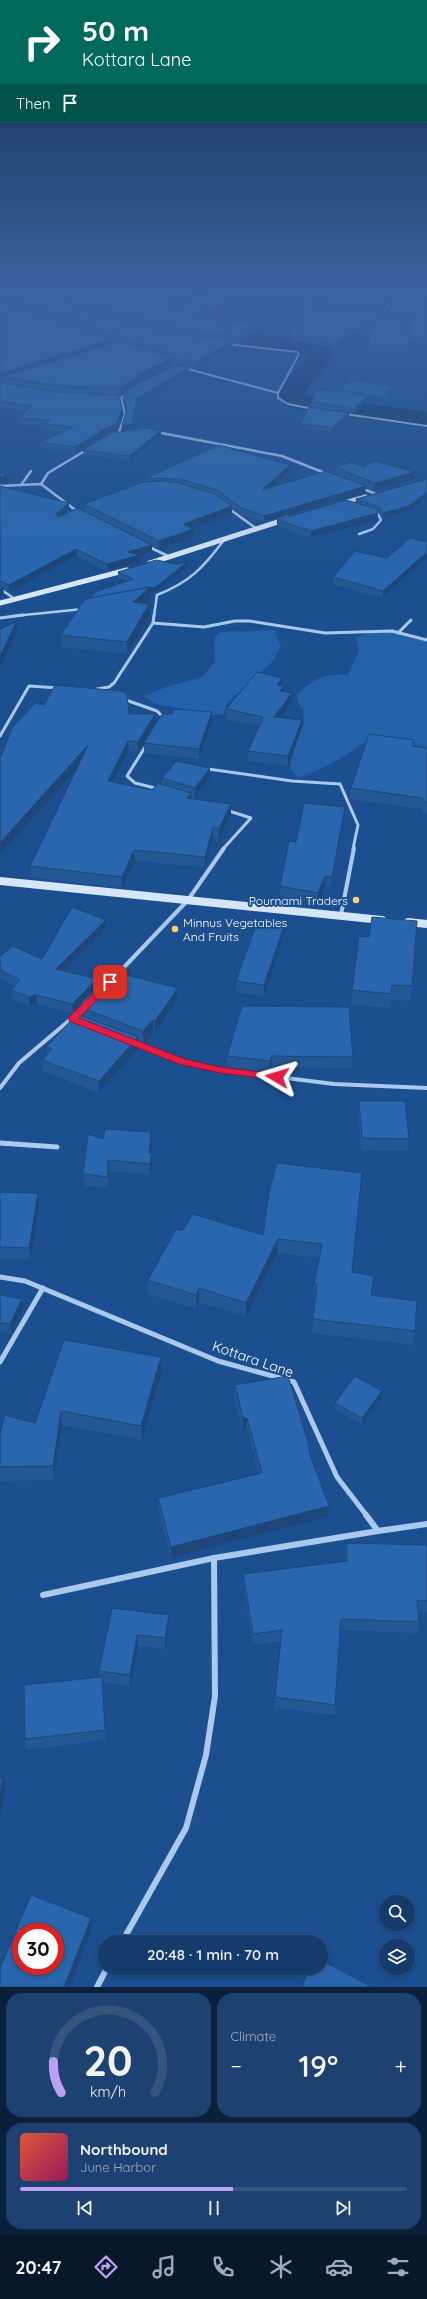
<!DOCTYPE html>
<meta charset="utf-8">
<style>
:root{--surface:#143b6b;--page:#1d4271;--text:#f1f3f6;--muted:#9dadc1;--line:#33557e;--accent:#bca0f2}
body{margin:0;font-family:Quicksand,sans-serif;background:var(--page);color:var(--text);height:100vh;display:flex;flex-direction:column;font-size:15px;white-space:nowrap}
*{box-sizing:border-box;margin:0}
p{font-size:13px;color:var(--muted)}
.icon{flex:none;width:22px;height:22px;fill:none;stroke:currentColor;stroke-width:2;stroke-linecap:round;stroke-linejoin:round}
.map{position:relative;height:1987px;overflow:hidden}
.panel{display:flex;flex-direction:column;gap:6px;padding:6px;background:#0b203b;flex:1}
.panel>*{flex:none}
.banner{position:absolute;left:0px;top:0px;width:427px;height:122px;box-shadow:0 2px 6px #0003,0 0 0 1px var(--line);background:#00695c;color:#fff;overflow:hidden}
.controls{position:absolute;left:379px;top:1895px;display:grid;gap:8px}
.controls a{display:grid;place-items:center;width:36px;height:36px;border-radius:50%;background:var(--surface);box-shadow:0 2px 6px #0003,0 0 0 1px var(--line);font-size:20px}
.speed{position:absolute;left:12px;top:1923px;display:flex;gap:8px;font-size:20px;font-weight:700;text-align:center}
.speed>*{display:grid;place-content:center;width:52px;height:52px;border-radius:50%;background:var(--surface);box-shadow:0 2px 6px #0003,0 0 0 1px var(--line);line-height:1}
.speed .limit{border:6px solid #d22;background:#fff;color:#111}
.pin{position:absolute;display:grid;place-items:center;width:34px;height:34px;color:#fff;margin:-17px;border-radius:8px;box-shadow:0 2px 6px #0006}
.me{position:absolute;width:44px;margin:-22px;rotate:277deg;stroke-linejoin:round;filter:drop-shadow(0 0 3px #0008)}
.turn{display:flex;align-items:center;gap:14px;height:84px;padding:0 16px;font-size:18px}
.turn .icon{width:52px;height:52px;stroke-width:2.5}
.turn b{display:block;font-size:28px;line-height:34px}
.then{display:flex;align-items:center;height:38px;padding:0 16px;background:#0003;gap:8px;font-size:15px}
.big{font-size:30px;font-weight:600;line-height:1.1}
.panel .tile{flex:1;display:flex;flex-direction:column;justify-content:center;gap:6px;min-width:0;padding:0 14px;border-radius:16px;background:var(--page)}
.panel .dial{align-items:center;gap:0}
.dial svg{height:104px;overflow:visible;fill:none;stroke:var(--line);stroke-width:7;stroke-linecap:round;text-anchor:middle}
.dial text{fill:var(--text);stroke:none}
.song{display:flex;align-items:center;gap:12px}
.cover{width:48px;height:48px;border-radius:6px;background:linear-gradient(135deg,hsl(10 70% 55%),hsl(330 70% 35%))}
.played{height:4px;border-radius:2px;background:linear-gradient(90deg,var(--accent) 55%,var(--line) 55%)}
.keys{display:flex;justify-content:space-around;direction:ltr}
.heat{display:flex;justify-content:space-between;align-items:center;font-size:22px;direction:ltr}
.panel .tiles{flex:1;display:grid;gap:6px;grid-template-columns:1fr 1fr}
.tile:last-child{grid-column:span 2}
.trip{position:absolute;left:98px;top:1935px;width:230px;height:40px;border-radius:20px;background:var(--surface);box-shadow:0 2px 6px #0003,0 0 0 1px var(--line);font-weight:600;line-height:40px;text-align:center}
.tabs{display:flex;height:64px;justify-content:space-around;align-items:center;background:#08182b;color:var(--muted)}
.tabs .icon{width:28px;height:28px}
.tabs .active{color:var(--accent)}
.tabs b{font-size:18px;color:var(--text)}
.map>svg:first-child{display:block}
.green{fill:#2461a8}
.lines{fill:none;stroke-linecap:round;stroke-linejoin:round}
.river{fill:#123a6d;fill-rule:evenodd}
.lane{stroke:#a9c9ee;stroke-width:1.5}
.street-far5{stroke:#a9c9ee;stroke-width:2}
.street-far4{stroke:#a9c9ee;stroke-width:2.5}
.street-far3{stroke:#a9c9ee;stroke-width:3}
.street-far2{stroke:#a9c9ee;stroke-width:4}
.street-far1{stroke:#a9c9ee;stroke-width:5}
.street{stroke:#a9c9ee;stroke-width:6}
.secondary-far1{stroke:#d6e6fa;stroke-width:5}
.secondary{stroke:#d6e6fa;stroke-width:8}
.wall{fill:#245895;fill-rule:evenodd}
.shaded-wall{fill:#1d4779}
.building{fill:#2a66ad;stroke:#1d4779;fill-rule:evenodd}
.route{fill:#e11d48;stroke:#92132f}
.poi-dot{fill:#ffd166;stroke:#1b4f8f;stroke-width:1.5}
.labels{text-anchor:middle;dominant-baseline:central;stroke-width:4;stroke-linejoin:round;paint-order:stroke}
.poi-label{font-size:12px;fill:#fff;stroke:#1b4f8f;text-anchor:end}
.near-street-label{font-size:14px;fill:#fff;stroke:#1b4f8f}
</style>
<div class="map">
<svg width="427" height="1987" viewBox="0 0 427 1987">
<rect width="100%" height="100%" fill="#1b4f8f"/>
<!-- green -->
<g class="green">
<polygon points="351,381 393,386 384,396 340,390"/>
<polygon points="274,630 281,646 273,661 227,703 224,714 215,715 156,704 144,696 166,687 202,677 215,662 214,638 220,632"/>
<path d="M374 631H396L427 638V748L374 735C351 754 326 768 298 778L290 768 296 736 304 725 303 710 297 700V694C317 678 322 674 348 675L359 651 356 638Z"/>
</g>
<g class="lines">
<!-- river -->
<polygon class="river" points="32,286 63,286 119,308 195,325 330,344 335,354 305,392 308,395 427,412 427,428 290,408 277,393 308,355 195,339 112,320 35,291"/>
<!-- lane -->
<g class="lane">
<polyline points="178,288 218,288"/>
<polyline points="382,318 394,291"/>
</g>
<!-- street-far5 -->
<g class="street-far5">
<polyline points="201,296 221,286"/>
<polyline points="227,344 297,352 299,354 278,393 278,398 288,404 313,409"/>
<polyline points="184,368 278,393"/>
<polyline points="345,414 427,426"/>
<polyline points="119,432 125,414 121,398 143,382"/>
</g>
<!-- street-far4 -->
<g class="street-far4">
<polyline points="156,432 282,456 325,473"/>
<polyline points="119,433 120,431"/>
<polyline points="41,484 48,473 88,449"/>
<polyline points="21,485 31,471"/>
<polyline points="0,486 41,484 78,512"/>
<polyline points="361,488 376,494"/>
<polyline points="228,508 257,529"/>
<polyline points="359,534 373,529 381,520 378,514 374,513"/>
<polyline points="147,546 170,557"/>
<polyline points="0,589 15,599"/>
<polyline points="14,616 83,609"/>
<path d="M154 616 157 595C190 582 203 568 224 540"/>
</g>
<!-- street-far3 -->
<g class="street-far3">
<polyline points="0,618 23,615"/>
<polyline points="153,623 204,627 235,621 249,621 325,633 392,631 427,640"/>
<polyline points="398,633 411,620"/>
<polyline points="97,689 109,687 114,683 153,623 154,615"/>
<polyline points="123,699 157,711 163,717 162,720"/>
<polyline points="0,736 29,686 59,688"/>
<polyline points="147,744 127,776 135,783 159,789"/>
<polyline points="208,769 292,781 340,784 358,825 353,849"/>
<polyline points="223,849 251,818 226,810"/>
</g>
<!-- street-far2 -->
<g class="street-far2">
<polyline points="341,915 354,848"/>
<polyline points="108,984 188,900 224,848"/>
<polyline points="134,1043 182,1061 221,1070 334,1084 427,1088"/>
<polyline points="0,1088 19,1063 85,1007"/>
<polyline points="0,1143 13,1144"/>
</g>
<!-- street-far1 -->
<g class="street-far1">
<polyline points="0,1143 57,1147"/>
<polyline points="0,1277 25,1281 218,1361 294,1382 337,1477 367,1516"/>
<polyline points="0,1362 43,1288"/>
</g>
<!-- street -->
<g class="street">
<polyline points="366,1515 378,1531 427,1524"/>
<polyline points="43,1595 214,1558 378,1531"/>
<polyline points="122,1942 186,1828 206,1755 215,1696 214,1558"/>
<polyline points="97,1987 107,1968"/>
</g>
<!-- secondary-far1 -->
<g class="secondary-far1">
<polyline points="341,504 366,497"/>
<polyline points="150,563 287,519"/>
<polyline points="0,603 127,570"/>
</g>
<!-- secondary -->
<g class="secondary">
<polyline points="0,881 382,920"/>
<polyline points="408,922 427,924"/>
</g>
</g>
<!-- wall -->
<g class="wall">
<path d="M0 286H180V290L175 292 191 293V299L234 302 204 317 261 327V332L241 343 233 342 232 347 195 368 171 360V366L142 381 120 395H119L122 414 117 431 109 433 75 453 41 448V442L63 432 46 430V426L20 424 19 418 26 411 0 407V383L2 384V380H0ZM26 308 118 341 112 343Z"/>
<path d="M310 286H427V344H410L407 352 368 349V344L371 329 337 348 292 340V334ZM392 286 396 287 386 311 385 315H382L381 312H382L391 291ZM408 319H411L409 333 406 331Z"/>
<polygon points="189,368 189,372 137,403 133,423 138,424 138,428 122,430 122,425 127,412 124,399 124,395"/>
<polygon points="354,394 368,396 368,400 354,413 311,407 311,402"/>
<polygon points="349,413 349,417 332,432 301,428 301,424"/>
<polygon points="161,435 129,461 84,454 83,450"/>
<polygon points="335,467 363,467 415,472 415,479 374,490 366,487 365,493 264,522 242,515 232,508 232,514 192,529 193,537 159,549 152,545 152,551 140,556 140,561 107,571 77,556 9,592 3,589 4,595 0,597 0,486 69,503 69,510 62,515 85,511 84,504 146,482 146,478 289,471 272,487 334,474"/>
<polygon points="427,479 427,496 409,511 383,518 379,512 377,511 378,513 378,520 311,538 277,526 277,520 355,503 356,499"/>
<polygon points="427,542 427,558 382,598 332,584 333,577 387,558"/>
<polygon points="188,566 156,592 150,593 150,599 146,603 149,604 150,616 127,654 62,647 61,635 91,598 127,581 118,577 118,572"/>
<polygon points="282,678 282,686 284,692 292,693 291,703 280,718 301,730 288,766 248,761 248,751 259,726 226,719 226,709"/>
<polygon points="44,705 129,714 155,724 138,752 129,751 113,782 152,790 162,784 162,778 210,768 210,778 195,798 191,797 191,798 231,804 231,815 219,838 213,838 205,867 135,861 122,888 31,877 30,866 77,769 0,855"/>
<polygon points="212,712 212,722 199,759 144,753 144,743 172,714"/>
<polygon points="414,746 427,748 427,813 421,813 422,809 350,799 351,788"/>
<polygon points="345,807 344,817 331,886 325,886 318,903 280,896 280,886 296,842"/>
<polygon points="106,920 106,929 64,971 97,979 97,986 178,999 155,1032 153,1032 144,1043 138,1041 139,1048 99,1093 43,1071 42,1060 47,1055 46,1047 83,1016 83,1015 81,1015 80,1005 73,1013 37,1004 30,1006 12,999 11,990 15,986 0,979 0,956 42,959"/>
<polygon points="284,926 283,937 264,996 236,992 236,981"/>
<polygon points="359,936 412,986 411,1001 391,1000 390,1008 351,1005 352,990"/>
<polygon points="242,1006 353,1057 352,1068 271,1067 270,1073 227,1067 227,1056"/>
<polygon points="359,1101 409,1139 407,1151 361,1150 358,1112"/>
<polygon points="103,1139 152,1144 151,1153 152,1153 152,1165 150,1175 109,1171 109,1188 84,1186 83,1174"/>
<polygon points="0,1192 39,1204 31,1259 0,1259"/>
<polygon points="269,1192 352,1272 373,1290 372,1295 415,1331 413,1345 312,1333 313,1319 315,1298 313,1298 314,1284 319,1258 277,1253 246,1317 199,1302 196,1309 148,1294 148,1280 182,1231 263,1235"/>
<polygon points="0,1295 22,1299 23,1308 12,1334 0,1332"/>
<polygon points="64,1340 162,1371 142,1440 62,1425 54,1480 0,1481 0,1433 35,1423"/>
<polygon points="235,1385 309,1452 329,1506 328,1517 171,1558 158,1509 158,1498 259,1474 247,1429 243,1430 234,1397"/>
<polygon points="381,1397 362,1424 334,1409 335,1403"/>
<polygon points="347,1543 427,1545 427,1612 418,1612 419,1622 417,1633 340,1630 334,1715 274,1708 281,1641 253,1645 243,1585 243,1574 346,1561 346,1554"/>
<polygon points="112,1608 169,1626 165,1649 138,1646 130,1686 103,1682 106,1740 26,1750 25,1739 100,1677 99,1671"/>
</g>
<!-- shaded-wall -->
<g class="shaded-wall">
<polygon points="177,286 180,286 180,290 166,296 165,291"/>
<polygon points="392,286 391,291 382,312 383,306"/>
<polygon points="191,293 191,299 172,309 171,304"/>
<polygon points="234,297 234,302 196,321 196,316"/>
<polygon points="373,323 372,328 337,348 337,343"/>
<polygon points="261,327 261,332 241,343 241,337"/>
<polygon points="112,339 112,345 2,377 2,380 0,380 0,374"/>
<polygon points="411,339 410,344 407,352 407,346"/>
<polygon points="233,341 232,347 195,368 195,363"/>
<polygon points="171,359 171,366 142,381 120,395 120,388 142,373"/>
<polygon points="189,368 189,372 137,403 132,425 138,424 138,428 122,430 122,425 132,422 137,398"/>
<polygon points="368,396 368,400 354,413 354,409"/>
<polygon points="122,408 122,414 117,431 109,433 75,453 75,447"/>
<polygon points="349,413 349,417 332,432 332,428"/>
<polygon points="161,431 161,435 129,461 129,456"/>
<polygon points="290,465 289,471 262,497 262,490"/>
<polygon points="415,472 415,479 374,490 375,483"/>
<polygon points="7,474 7,481 0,484 0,478"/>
<polygon points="366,486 365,493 264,522 264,516"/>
<polygon points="427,492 427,496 409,511 383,518 383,513"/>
<polygon points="69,503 69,510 56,520 56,514"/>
<polygon points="232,506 232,514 184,532 184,524"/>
<polygon points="378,513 378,520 311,538 311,531"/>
<polygon points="193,529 193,537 159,549 159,541"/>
<polygon points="152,545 152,551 140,556 140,561 107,571 107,564 128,552"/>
<polygon points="76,549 77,556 9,592 9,585"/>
<polygon points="427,552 427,558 382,598 383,591"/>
<polygon points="188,561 188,566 156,592 150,593 150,599 133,614 133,602 148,589"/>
<polygon points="3,588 4,595 0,597 0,590"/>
<polygon points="149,604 150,616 127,654 127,642"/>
<polygon points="16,622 17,631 0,668 0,657"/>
<polygon points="282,678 282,687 277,685"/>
<polygon points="284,686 284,696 280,691"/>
<polygon points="292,693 291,703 274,727 274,717"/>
<polygon points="212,712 212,722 199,759 199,749"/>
<polygon points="155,714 155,724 138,752 138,742"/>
<polygon points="302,720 301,730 288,766 288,756"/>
<polygon points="128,741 129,751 108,791 108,781"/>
<polygon points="88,745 89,756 0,855 0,843"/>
<polygon points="210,768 210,778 195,798 195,788"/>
<polygon points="191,793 191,803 187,798"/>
<polygon points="231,804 231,815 219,838 219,828"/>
<polygon points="345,807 344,817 331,886 332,877"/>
<polygon points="213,827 213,838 205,867 205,857"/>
<polygon points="134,850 135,861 122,888 122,877"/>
<polygon points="325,876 325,886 318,903 318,893"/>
<polygon points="106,920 106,929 57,978 56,969"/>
<polygon points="284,926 283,937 264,996 264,985"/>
<polygon points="97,979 97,988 80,1004 80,1005 73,1013 72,1004"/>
<polygon points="178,988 178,999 155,1032 155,1021"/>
<polygon points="36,995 37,1004 30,1006 29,997"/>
<polygon points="153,1020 153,1032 144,1043 143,1031"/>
<polygon points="138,1037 139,1048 99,1093 99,1081"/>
<polygon points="272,1056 271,1067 270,1073 270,1061"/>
<polygon points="151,1132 152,1144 150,1163 152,1153 152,1165 150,1175 149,1153"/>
<polygon points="108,1160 109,1171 109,1188 108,1177"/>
<polygon points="38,1193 39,1204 31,1259 29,1248"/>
<polygon points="278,1239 277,1253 246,1317 246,1303"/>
<polygon points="199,1288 199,1302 196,1309 196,1295"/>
<polygon points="22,1299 23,1308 12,1334 10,1324"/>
<polygon points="161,1357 162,1371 142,1440 141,1426"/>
<polygon points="382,1391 381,1397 362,1424 362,1418"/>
<polygon points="61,1411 62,1425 54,1480 53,1466"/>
<polygon points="243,1418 247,1418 247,1429 243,1430"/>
<polygon points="329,1506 328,1517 171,1558 171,1547"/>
<polygon points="169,1615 169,1626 165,1649 165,1638"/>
<polygon points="137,1635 138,1646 130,1686 130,1675"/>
<polygon points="102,1677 103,1688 106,1740 105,1730"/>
<polygon points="3,1778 5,1789 0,1817 0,1795"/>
<polygon points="91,1918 92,1928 70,1987 64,1987"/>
</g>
<!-- building -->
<g class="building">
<polygon points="13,286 177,286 165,291 191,293 171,304 172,308 201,294 234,297 196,316 261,327 241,337 174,329 46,296"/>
<polygon points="310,286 392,286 383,306 310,303 308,305 310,307 381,311 382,315 408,318 406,331 409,333 412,314 386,311 396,287 427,289 427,339 411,339 407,346 368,344 373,323 337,343 292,334"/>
<polygon points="0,287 45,301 173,334 233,341 195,363 26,303 0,299"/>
<polygon points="0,303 25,308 112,339 0,374"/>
<polygon points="119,341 171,359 142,373 120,388 63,386 2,377"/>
<polygon points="177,365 189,368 137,398 132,422 138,424 122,425 127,410 124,395 144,381"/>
<polygon points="0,383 63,393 119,395 122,408 116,425 108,427 75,447 41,442 73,427 46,424 51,420 19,418 31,406 0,401"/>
<polygon points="316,390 354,392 353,394 368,396 354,409 311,402"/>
<polygon points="309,407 349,413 332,428 301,424"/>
<polygon points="147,428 161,431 129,456 83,450 111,433"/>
<polygon points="219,445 290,465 262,490 326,471 366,486 264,516 242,508 217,490 180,479 146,478"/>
<polygon points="375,461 415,472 375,483 335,467 352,462 363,467"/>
<polygon points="0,473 7,474 0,478"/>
<polygon points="427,479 427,492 409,506 383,513 379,507 356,499"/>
<polygon points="163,481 179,483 215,494 232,506 184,524 193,529 159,541 84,504 143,482"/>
<polygon points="0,486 69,503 56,514 58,517 78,508 152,545 128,552 140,555 107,564 76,549 9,585 0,581"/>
<polygon points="346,500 377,509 378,513 311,531 277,520"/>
<polygon points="410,538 427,542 427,552 383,591 333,577 355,551 387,558"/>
<polygon points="156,560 177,564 188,561 156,587 150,588 150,587 91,598 95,592 133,579 118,572"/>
<polygon points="0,586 3,588 0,590"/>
<polygon points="150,587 133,602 149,604 127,642 61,635 85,599"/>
<polygon points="16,622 0,657 0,629"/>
<polygon points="257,672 282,678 277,685 284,686 280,691 292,693 274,717 302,720 288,756 248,751 263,717 226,709"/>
<polygon points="55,685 121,691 127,693 129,714 155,714 138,742 128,741 108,781 152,790 158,783 191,793 187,798 231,804 219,828 213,827 205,857 134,850 122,877 30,866 88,745 0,843 0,759 12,728 35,703 44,705"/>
<polygon points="174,709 212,712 199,749 144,743 162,714 172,714"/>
<polygon points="369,734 414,740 413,746 427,748 427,802 422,802 423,798 351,788"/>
<polygon points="176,761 210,768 195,788 162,778"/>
<polygon points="304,803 345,807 332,877 325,876 318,893 280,886 289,841 296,842"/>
<polygon points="72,907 106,920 56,969 97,979 72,1004 36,995 29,997 11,990 20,980 0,970 0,956 13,946 42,959"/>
<polygon points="372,917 417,921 412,986 392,985 391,994 352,990 359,936 369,937"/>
<polygon points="257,922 284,926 264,985 236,981"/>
<polygon points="119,973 178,988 155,1021 153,1020 143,1031 82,1008 86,1005 80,1004 105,979 113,981"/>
<polygon points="242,1006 349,1007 353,1057 272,1056 270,1061 227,1056"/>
<polygon points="77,1014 138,1037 99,1081 42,1060 52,1049 46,1047"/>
<polygon points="359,1101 405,1101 409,1139 362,1138"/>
<polygon points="105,1129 151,1132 149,1153 152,1153 150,1164 108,1160 108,1177 83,1174 88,1134 103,1139"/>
<polygon points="277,1163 362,1173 352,1272 374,1276 371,1295 417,1301 415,1331 313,1319 317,1284 314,1284 322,1244 278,1239 246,1303 199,1288 196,1295 148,1280 176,1229 182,1231 193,1214 263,1235 269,1192"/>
<polygon points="0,1192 38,1193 29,1248 0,1247"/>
<polygon points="0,1295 22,1299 10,1324 0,1323"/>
<polygon points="64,1340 161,1357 141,1426 61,1411 53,1466 0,1467 0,1433 5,1415 35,1423"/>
<polygon points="288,1376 309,1445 309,1452 329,1506 171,1547 158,1498 262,1473 247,1418 243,1418 235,1385"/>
<polygon points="355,1376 382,1391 362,1418 335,1403"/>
<polygon points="347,1543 427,1545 427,1601 417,1600 419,1622 341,1619 335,1705 275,1697 282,1630 253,1634 243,1574 347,1561"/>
<polygon points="112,1608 169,1615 165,1638 137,1635 130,1675 99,1671"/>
<polygon points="102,1677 105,1730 25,1739 24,1685"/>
<polygon points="0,1778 3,1778 0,1795"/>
<path d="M31 1895 91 1918 64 1987H0V1968ZM21 1932H55V1966H21Z"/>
<polygon points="321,1960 372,1987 302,1987 309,1968 321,1968"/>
</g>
<!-- sky -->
<linearGradient id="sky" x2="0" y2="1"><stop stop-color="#0f2b4f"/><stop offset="0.51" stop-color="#39639b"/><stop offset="1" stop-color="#39639b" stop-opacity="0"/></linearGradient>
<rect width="427" height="564" fill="url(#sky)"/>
<!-- route -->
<polygon class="route" points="107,980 115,982 79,1018 185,1059 220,1067 277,1074 282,1077 277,1080 220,1073 179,1064 69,1021 69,1017"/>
<!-- markers -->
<g class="poi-dot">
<circle cx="356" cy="900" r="4"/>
<circle cx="175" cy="929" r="4"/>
</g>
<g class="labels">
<!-- poi labels -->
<g class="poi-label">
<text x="348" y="900">Pournami Traders</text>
<text x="183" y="922" text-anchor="start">Minnus Vegetables<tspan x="183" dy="14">And Fruits</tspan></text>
</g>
<!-- near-street labels -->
<g class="near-street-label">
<text transform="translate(253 1359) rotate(19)">Kottara Lane</text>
</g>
</g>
</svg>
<div class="controls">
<a><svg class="icon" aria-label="search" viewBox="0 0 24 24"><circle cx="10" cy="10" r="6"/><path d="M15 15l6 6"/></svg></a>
<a><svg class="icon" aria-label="layers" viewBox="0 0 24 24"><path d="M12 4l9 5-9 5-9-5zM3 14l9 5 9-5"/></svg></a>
</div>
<div class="speed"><div class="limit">30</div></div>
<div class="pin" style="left:110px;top:982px;background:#d93025"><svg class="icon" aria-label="arrive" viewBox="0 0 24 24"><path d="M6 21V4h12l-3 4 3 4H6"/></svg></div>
<svg class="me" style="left:277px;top:1077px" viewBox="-20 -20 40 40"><path d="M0-17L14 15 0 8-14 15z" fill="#e11d48" stroke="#fff" stroke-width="4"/></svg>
<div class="trip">20:48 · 1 min · 70 m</div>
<div class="banner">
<div class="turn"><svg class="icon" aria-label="right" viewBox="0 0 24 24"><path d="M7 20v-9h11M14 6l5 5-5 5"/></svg><div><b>50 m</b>Kottara Lane</div></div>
<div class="then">Then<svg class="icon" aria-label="arrive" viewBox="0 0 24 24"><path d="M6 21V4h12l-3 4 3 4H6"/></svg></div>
</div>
</div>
<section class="panel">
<div class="tiles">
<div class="tile dial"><svg viewBox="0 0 100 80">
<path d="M14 69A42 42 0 1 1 86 69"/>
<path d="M14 69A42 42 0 0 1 8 45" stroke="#bca0f2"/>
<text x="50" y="56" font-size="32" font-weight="700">20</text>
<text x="50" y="72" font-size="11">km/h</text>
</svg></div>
<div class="tile"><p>Climate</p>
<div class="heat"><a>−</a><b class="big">19°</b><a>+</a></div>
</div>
<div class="tile">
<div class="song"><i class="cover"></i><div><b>Northbound</b><p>June Harbor</p></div></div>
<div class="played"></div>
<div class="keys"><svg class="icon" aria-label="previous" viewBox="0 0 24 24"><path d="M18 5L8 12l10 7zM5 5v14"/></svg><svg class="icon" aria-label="pause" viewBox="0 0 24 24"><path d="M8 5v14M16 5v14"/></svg><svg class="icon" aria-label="next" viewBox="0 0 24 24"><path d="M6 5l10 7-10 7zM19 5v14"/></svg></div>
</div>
</div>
</section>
<nav class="tabs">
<b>20:47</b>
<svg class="icon active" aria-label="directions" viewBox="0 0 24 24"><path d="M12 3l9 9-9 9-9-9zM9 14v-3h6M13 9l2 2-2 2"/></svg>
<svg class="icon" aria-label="music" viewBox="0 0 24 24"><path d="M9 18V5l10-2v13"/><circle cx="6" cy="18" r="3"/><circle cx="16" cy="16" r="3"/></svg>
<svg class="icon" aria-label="phone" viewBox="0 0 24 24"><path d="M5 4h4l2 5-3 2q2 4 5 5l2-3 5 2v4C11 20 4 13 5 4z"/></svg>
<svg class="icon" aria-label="climate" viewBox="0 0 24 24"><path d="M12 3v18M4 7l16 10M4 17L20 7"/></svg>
<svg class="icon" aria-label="car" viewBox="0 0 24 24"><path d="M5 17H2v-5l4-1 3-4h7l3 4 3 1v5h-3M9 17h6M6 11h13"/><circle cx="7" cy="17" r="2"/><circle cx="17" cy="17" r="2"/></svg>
<svg class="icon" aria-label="filters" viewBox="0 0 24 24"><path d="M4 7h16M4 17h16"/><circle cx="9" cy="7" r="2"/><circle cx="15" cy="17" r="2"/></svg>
</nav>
